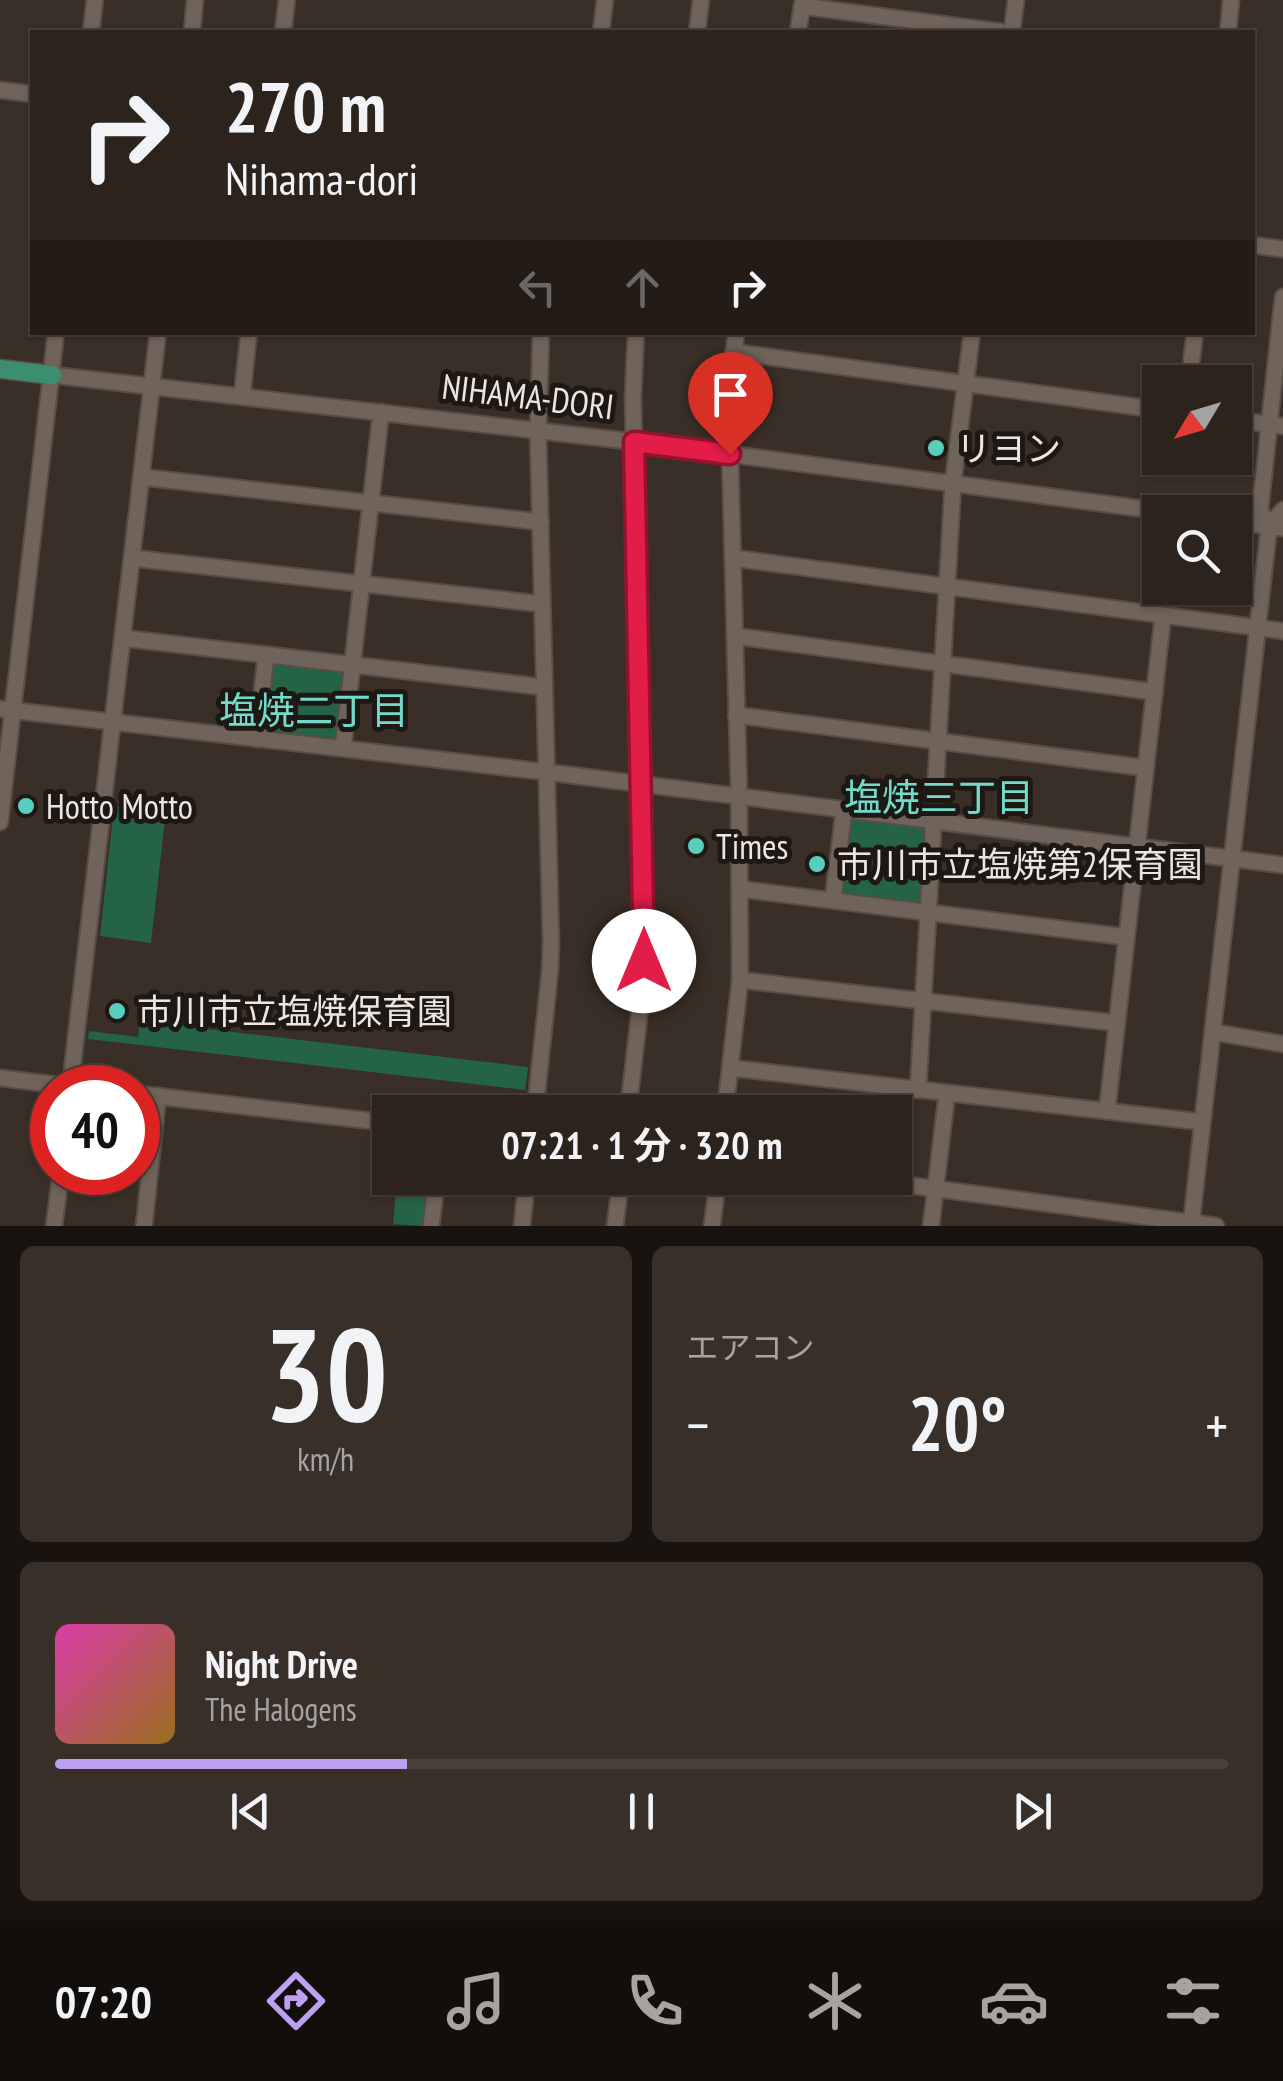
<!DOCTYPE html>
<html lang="ja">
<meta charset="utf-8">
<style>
:root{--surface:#2c231c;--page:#382f29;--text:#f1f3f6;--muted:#a6a4a3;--line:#48403b;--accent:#bca0f2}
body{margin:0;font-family:"PT Sans Narrow","Noto Sans JP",sans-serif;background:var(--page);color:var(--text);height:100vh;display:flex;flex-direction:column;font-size:38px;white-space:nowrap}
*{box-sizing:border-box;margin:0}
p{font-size:32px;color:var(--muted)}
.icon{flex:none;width:55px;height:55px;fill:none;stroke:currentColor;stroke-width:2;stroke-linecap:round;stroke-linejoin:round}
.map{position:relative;height:1226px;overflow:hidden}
.panel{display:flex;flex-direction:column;gap:20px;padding:20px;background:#18130f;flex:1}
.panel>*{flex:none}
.banner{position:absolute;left:30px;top:30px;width:1225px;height:305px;border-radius:0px;box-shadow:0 2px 8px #0004,0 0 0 2px var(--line);background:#2c231c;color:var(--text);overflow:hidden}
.needle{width:65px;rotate:232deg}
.fabs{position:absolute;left:1142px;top:365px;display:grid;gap:20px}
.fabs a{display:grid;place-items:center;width:110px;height:110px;border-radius:0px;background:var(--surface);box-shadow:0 2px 8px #0004,0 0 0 2px var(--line);font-size:50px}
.speed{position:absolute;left:30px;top:1065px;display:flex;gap:20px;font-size:50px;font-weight:700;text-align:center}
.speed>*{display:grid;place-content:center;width:130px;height:130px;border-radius:50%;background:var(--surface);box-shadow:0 2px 8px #0004,0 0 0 2px var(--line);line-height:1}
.speed .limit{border:15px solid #d22;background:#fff;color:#111}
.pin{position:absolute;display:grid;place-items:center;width:85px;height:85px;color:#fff;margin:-102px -42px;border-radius:50% 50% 50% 0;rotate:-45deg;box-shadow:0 0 10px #0007}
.pin .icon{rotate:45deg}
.me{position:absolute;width:110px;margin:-55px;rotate:0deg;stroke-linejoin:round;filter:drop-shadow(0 0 8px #0008)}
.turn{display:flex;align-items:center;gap:35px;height:210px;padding:0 30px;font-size:45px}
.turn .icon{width:130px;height:130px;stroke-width:2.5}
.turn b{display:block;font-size:70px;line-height:85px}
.lanes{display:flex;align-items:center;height:95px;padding:0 30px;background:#0003;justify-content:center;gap:50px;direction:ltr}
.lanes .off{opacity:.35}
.big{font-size:75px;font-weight:700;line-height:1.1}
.panel .widget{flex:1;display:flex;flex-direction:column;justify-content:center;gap:15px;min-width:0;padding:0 35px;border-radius:15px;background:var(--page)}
.panel .dial{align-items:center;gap:0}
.dial b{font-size:130px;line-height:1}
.song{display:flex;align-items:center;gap:30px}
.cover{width:120px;height:120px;border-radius:15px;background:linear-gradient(135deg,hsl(320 70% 55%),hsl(40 70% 35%))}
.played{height:10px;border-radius:5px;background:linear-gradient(90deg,var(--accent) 30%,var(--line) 30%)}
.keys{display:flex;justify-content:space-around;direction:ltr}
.heat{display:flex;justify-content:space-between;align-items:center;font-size:55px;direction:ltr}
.panel .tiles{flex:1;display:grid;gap:20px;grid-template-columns:1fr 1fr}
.widget:last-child{grid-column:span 2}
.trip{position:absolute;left:372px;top:1095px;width:540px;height:100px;border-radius:0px;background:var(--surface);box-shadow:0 2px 8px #0004,0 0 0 2px var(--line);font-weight:700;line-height:100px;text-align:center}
.dock{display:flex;height:160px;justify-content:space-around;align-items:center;background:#120e0b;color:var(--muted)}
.dock .icon{width:70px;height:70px}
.dock .on{color:var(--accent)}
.dock b{font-size:45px;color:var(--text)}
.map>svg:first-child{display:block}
.green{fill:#256346}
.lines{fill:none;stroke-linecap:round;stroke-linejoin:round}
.minor-casing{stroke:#564d44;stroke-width:19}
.major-casing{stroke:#564d44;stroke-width:21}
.minor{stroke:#706359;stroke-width:15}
.major{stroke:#3b8e70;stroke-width:18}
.route-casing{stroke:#92132f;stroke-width:25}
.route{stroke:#e11d48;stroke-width:18}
.poi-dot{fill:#5acebd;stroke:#1d1814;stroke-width:4}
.labels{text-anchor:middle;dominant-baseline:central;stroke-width:10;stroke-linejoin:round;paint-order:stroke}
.street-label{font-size:35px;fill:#ede5df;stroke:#1d1814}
.poi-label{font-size:35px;fill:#ede5df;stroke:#1d1814;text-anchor:start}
.neighbourhood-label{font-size:38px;fill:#73daca;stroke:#1d1814}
</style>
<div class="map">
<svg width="1283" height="1226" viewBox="0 0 1283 1226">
<rect width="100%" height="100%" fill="#3a2f26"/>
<!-- green -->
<g class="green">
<polygon points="273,662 342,670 346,674 339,735 334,739 264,732 268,665"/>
<polygon points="114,806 159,812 165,819 151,943 100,936"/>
<polygon points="852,819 923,828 927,835 923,902 918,907 842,897 839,892 847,824"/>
<polygon points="140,1021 528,1067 525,1090 88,1039 89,1031 138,1037"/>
<polygon points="397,1178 430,1178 424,1226 393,1224"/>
</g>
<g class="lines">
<defs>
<g id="minor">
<polyline points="802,6 1002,32"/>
<polyline points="91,32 95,0"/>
<polyline points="192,32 195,0"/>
<polyline points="283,32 287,0"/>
<polyline points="601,32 605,0"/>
<polyline points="697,32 701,0"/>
<polyline points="798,32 803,0"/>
<polyline points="1012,32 1016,0"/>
<polyline points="1228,32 1231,0"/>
<polyline points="0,90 32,94"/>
<polyline points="1252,245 1283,249"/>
<polyline points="733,352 1160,410"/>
<polyline points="52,375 654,444 1167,512"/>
<polyline points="1189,382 1195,332"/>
<polyline points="242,396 249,332"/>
<polyline points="1235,420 1283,426"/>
<polyline points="141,477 541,522"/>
<polyline points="1235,522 1283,528"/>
<polyline points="1269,526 1283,510"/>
<polyline points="132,558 542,604"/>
<polyline points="733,558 1283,631"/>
<polyline points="735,636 1155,692"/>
<polyline points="122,638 543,687"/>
<polyline points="0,709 546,772 1283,865"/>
<polyline points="736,715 1146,768"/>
<polyline points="257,739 266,655"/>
<polyline points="343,748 381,412"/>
<polyline points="0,822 56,332"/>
<polyline points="740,889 1126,937"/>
<polyline points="833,900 844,810"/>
<polyline points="740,980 1117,1023"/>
<polyline points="1213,1032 1283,1044"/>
<polyline points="731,1068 1202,1122"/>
<polyline points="0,1078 83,1088"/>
<polyline points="70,1088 158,332"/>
<polyline points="918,1090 953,483 972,332"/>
<polyline points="138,1094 390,1123"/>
<polyline points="1107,1111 1163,616"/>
<polyline points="535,1112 550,970 551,944 538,431 541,332"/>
<polyline points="628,1112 642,991 644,918 633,398 636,332"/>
<polyline points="725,1112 740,980 739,795 730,454 731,388 736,332"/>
<polyline points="855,1178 1216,1226"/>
<polyline points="54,1226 61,1172"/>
<polyline points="144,1226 158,1096"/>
<polyline points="431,1226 437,1178"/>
<polyline points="522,1226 527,1178"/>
<polyline points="615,1226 621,1178"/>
<polyline points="712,1226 718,1178"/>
<polyline points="931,1226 947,1093"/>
<polyline points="1191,1226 1269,526 1260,510 1283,297"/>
</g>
<polyline id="major" points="0,369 52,375"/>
</defs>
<!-- minor casing -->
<use href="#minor" class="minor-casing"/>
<!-- major casing -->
<use href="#major" class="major-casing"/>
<!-- minor -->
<use href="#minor" class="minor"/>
<!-- major -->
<use href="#major" class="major"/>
</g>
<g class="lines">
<defs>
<polyline id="route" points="644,961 634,442 730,454"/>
</defs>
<!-- route casing -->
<use href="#route" class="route-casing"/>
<!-- route -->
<use href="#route" class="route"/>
</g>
<!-- markers -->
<g class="poi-dot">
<circle cx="936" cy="448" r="10"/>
<circle cx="26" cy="806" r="10"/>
<circle cx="696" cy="846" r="10"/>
<circle cx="817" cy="864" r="10"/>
<circle cx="117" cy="1011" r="10"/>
</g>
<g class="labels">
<!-- street labels -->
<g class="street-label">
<text transform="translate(528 396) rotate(7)">NIHAMA-DORI</text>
</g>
<!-- poi labels -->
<g class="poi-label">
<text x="956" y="448">リヨン</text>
<text x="46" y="806">Hotto Motto</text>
<text x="716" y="846">Times</text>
<text x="837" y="864">市川市立塩焼第2保育園</text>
<text x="137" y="1011">市川市立塩焼保育園</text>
</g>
<!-- neighbourhood labels -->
<g class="neighbourhood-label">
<text x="314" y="709">塩焼二丁目</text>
<text x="939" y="796">塩焼三丁目</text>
</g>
</g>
</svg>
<div class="fabs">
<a><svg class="needle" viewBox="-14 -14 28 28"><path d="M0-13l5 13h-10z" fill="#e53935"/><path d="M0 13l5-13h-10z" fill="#a6a4a3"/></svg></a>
<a><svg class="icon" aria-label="search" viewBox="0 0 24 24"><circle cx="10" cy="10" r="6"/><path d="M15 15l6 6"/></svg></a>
</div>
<div class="speed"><div class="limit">40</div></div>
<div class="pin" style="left:730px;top:454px;background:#d93025"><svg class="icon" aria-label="arrive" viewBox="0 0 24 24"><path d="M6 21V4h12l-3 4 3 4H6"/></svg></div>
<svg class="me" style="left:644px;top:961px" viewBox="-20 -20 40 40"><circle r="19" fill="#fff"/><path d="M0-13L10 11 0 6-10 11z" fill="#e11d48"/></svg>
<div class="trip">07:21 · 1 分 · 320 m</div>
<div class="banner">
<div class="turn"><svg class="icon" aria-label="right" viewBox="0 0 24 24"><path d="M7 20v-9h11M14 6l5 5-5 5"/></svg><div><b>270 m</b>Nihama-dori</div></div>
<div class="lanes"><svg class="icon off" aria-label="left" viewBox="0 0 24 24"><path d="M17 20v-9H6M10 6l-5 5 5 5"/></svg><svg class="icon off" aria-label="ahead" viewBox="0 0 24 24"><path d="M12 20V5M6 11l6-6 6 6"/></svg><svg class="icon" aria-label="right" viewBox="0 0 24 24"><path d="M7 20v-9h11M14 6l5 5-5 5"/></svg></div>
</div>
</div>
<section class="panel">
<div class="tiles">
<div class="widget dial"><b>30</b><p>km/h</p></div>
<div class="widget"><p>エアコン</p>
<div class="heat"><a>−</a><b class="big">20°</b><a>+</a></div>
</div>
<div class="widget">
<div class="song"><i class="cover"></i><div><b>Night Drive</b><p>The Halogens</p></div></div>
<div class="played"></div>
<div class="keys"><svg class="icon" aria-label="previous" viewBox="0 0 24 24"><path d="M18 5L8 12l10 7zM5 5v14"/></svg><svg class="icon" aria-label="pause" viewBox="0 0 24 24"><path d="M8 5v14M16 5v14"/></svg><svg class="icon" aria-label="next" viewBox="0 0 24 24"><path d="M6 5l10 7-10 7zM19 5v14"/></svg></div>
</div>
</div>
</section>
<nav class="dock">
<b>07:20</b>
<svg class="icon on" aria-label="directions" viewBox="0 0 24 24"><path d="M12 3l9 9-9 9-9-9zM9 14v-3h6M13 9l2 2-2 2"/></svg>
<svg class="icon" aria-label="music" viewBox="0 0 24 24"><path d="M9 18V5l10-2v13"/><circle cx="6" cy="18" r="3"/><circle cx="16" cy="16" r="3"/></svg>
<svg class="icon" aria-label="phone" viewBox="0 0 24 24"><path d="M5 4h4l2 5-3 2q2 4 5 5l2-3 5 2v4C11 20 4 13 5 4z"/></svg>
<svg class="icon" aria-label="climate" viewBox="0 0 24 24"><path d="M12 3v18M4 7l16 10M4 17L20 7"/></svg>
<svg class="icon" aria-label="car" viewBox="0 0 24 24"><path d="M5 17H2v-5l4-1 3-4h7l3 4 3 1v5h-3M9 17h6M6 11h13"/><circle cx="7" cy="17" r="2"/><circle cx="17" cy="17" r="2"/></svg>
<svg class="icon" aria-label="filters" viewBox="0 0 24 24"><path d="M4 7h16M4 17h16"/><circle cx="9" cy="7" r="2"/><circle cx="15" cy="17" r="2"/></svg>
</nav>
